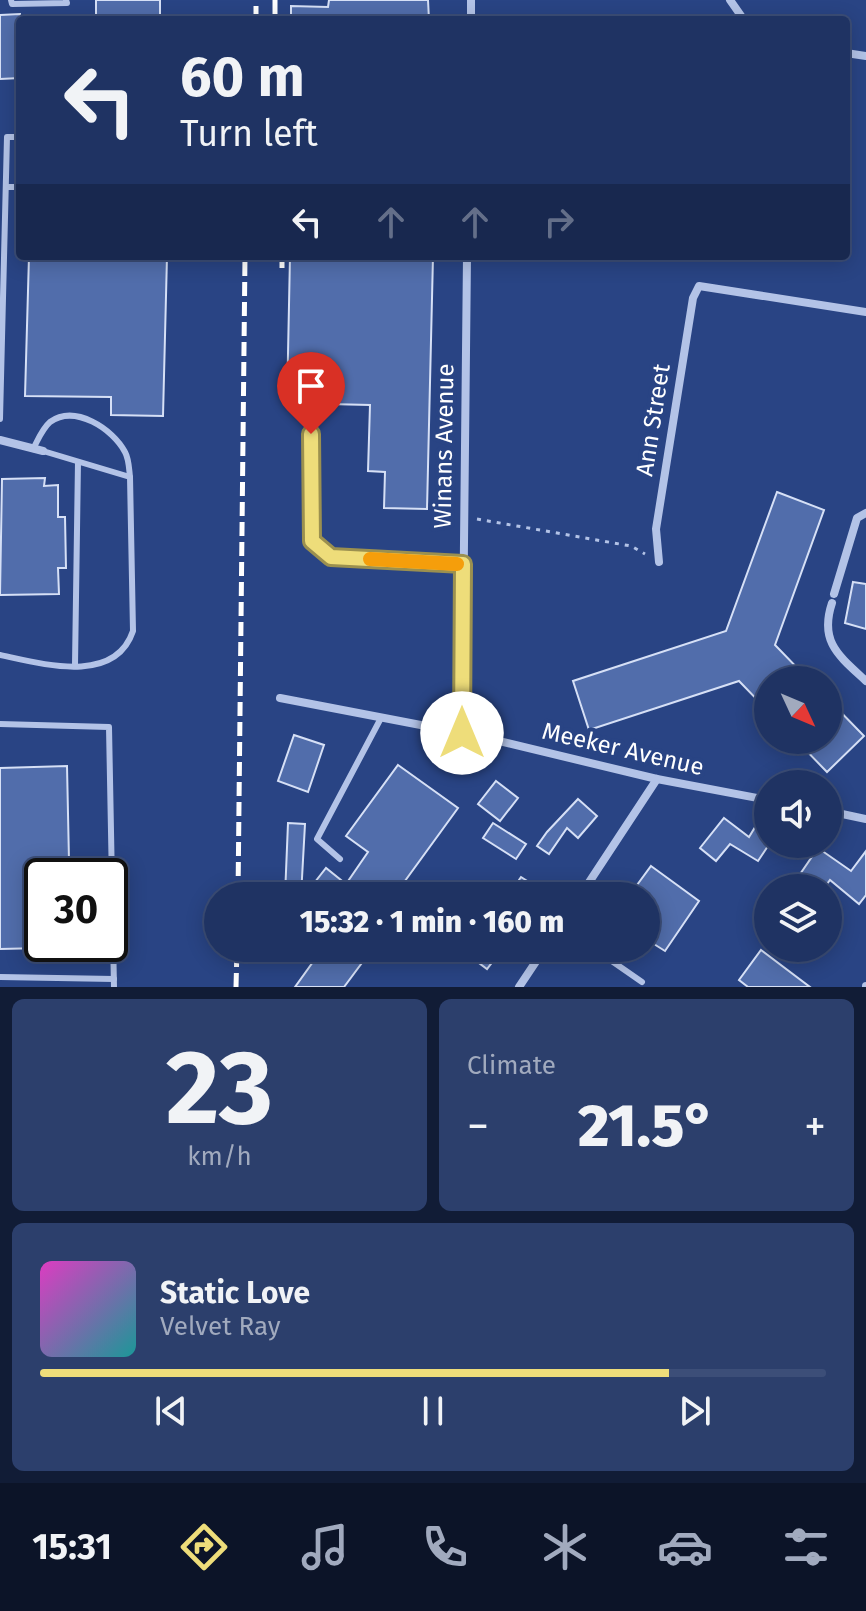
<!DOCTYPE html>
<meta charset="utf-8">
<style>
:root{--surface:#1f3363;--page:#2c3f6c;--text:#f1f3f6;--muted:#a1aabe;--line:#3c4e78;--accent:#eedd7a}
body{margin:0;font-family:"Fira Sans",sans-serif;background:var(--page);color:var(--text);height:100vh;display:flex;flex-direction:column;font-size:30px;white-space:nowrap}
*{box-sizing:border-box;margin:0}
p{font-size:26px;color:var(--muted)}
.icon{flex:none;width:44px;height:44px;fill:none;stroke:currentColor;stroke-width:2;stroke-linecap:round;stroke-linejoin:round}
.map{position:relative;height:987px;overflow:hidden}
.panel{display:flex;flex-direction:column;gap:12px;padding:12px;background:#111c36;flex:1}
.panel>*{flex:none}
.hud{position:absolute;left:16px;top:16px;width:834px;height:244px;border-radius:8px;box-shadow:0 4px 20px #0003,0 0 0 2px var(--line);background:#1f3363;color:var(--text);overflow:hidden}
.needle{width:52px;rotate:134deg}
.buttons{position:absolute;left:754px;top:666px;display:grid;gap:16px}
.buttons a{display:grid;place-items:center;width:88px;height:88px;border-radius:50%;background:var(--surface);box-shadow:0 4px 20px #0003,0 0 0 2px var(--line);font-size:40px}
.speed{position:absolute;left:24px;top:858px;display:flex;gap:16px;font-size:40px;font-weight:700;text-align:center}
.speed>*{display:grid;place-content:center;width:104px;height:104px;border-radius:50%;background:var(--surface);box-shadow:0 4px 20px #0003,0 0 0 2px var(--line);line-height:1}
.speed .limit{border:4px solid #111;border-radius:12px;background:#fff;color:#111}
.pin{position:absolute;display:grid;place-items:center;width:68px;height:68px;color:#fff;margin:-82px -34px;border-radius:50% 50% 50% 0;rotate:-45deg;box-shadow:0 0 8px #0007}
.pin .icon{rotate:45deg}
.me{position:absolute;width:88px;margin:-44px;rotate:0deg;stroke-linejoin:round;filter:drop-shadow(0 0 6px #0008)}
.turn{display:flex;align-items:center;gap:28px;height:168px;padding:0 32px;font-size:36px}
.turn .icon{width:104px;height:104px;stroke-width:2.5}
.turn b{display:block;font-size:56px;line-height:68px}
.lanes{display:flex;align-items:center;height:76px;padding:0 32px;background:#0003;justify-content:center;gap:40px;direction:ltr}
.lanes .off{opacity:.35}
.big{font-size:60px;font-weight:800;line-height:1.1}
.panel .card{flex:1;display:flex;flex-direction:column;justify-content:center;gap:12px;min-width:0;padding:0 28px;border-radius:12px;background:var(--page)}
.panel .dial{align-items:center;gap:0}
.dial b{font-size:104px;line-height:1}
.song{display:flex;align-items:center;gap:24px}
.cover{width:96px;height:96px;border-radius:12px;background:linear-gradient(135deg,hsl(310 70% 55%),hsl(180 70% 35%))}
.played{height:8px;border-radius:4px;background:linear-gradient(90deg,var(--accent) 80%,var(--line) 80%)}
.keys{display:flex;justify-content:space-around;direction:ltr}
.heat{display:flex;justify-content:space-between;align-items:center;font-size:44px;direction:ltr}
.panel .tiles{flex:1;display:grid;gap:12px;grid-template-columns:1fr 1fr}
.card:last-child{grid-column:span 2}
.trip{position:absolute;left:204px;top:882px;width:456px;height:80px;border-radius:40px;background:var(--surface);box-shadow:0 4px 20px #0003,0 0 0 2px var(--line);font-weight:800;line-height:80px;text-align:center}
.dock{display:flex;height:128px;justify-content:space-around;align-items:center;background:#0c1428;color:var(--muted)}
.dock .icon{width:56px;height:56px}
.dock .current{color:var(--accent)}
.dock b{font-size:36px;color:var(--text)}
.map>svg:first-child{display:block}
.building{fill:#516dab;stroke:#d6e0f6;stroke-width:2}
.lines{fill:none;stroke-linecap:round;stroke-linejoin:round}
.path{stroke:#b3c3e7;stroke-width:3;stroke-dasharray:4 6;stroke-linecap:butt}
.lane{stroke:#b3c3e7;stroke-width:6}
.street{stroke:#b3c3e7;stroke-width:8}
.rail{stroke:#fff;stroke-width:5;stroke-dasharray:14 6;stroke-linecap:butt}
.route-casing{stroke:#9b904f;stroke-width:20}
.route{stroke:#eedd7a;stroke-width:14}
.slow{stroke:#f59e0b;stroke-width:14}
.labels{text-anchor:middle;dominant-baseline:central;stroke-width:8;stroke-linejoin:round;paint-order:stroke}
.street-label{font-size:24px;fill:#fff;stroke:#294484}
</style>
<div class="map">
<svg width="866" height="987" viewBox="0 0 866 987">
<rect width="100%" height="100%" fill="#294484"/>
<!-- building -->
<g class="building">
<rect x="96" y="0" width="64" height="20"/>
<polygon points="329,0 428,0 429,20 291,20 291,6 328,7"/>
<polygon points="20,14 20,78 0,79 0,15"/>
<polygon points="29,256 167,256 163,416 111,415 111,397 25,396"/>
<polygon points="290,256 433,256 427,509 384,508 385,472 368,471 370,405 287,403"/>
<polygon points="45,478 44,486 58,485 58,517 65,517 66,568 58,568 59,594 0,595 2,479"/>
<polygon points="777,492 824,510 775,645 809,680 768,680 768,711 739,681 589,730 573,681 726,631"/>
<polygon points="853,582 866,584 866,629 845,623"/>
<polygon points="828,699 864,736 827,772 796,740 828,740"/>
<polygon points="294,735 324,745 308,792 278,781"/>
<polygon points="398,765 458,808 394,896 333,896 315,882 326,868 346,884 368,852 346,836"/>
<polygon points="67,766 69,861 88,861 88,876 42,876 42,948 0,949 0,768"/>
<polygon points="496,781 518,798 500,821 478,804"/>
<polygon points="578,799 597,816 578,838 567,828 549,854 537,846 547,832"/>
<polygon points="724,818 749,837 757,824 768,831 768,846 758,861 730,844 716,861 700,848"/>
<polygon points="288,823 305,824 301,896 285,896"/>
<polygon points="493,823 526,844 516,859 483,838"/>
<polygon points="818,848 851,871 866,851 866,895 859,904 830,880 824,888 807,888 796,880"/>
<polygon points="651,866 699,901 665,951 646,939 646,892 637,885"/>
<polygon points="521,877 551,896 508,896"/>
<polygon points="323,948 373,948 344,987 295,987"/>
<polygon points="459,948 503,948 487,969"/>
<polygon points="761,950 810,987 748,987 739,980"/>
</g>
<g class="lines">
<!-- path -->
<polyline class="path" points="477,519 631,546 645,554"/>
<!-- lane -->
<g class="lane">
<polyline points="11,0 12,4 67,3 66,0"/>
<polyline points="6,187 20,187"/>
<polyline points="0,419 7,137 20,137"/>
<polyline points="311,434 312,541 331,557 463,564"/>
<path d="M33 449C38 440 42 429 50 422 75 404 113 429 125 452 129 459 129 469 130 477"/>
<path d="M0 655C42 664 115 685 133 631L130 477 43 451"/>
<polyline points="75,665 78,462"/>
<polyline points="0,724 109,727 114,987"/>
<polyline points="340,859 317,839 381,718"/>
<polyline points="593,948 642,982"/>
<polyline points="0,977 114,979"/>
</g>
<!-- street -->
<g class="street">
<polyline points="730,0 744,20"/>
<polyline points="471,20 471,0"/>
<polyline points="846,53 866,56"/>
<polyline points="0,440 43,451"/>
<polyline points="659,562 656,529 693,298 699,286 866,312"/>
<polyline points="834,594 857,518 866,513"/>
<path d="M832 603C819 642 839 656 866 681"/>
<polyline points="280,698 478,736 657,779 768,800"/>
<polyline points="462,733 467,256"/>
<polyline points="828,811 866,819"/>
<polyline points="580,896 657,779"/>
<polyline points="519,987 545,948"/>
<polyline points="866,987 866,986"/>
</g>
<!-- rail -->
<g class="rail">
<polyline points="275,0 275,20"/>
<polyline points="256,20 256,0"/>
<polyline points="282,256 282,268"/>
<polyline points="238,896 245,256"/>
<polyline points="236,987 237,948"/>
</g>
</g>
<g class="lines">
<defs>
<polyline id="route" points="311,434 312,541 331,557 463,564 462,733"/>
</defs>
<!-- route casing -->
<use href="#route" class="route-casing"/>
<!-- route -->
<use href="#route" class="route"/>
<!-- slow -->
<polyline class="slow" points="370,559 457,564"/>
</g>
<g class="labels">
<!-- street labels -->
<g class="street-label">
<text transform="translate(653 420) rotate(-81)">Ann Street</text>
<text transform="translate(444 446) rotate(-89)">Winans Avenue</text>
<text transform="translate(623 749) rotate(13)">Meeker Avenue</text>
</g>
</g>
</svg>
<div class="buttons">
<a><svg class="needle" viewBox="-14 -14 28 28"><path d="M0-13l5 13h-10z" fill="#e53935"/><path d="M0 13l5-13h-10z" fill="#a1aabe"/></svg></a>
<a><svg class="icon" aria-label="sound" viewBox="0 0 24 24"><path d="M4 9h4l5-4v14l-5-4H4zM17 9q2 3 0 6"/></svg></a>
<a><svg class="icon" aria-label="layers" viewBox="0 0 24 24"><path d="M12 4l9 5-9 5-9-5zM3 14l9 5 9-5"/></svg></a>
</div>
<div class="speed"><div class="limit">30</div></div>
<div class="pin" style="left:311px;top:434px;background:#d93025"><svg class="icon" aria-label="arrive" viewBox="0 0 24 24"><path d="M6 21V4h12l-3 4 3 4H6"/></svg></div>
<svg class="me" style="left:462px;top:733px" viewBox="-20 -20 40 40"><circle r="19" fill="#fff"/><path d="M0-13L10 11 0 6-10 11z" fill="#eedd7a"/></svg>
<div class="trip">15:32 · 1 min · 160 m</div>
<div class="hud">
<div class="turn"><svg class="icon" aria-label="left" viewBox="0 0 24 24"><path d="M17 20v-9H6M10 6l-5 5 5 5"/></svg><div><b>60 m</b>Turn left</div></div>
<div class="lanes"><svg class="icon" aria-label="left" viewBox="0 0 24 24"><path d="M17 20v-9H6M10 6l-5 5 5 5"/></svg><svg class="icon off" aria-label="ahead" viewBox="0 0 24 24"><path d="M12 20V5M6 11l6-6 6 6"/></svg><svg class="icon off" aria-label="ahead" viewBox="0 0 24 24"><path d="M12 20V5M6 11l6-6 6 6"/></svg><svg class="icon off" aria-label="right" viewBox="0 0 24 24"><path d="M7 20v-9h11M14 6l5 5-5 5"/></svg></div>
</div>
</div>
<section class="panel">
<div class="tiles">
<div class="card dial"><b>23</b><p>km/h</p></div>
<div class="card"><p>Climate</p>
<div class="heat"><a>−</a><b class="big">21.5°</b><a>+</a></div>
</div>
<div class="card">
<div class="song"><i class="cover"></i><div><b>Static Love</b><p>Velvet Ray</p></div></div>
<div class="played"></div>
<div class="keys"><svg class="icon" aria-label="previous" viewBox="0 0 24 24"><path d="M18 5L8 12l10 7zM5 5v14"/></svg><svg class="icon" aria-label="pause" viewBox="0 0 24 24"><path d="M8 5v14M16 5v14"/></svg><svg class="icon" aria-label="next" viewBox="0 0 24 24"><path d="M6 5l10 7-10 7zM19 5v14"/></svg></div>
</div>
</div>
</section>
<nav class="dock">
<b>15:31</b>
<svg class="icon current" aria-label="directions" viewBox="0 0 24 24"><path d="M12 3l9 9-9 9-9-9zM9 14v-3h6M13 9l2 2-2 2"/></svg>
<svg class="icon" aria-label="music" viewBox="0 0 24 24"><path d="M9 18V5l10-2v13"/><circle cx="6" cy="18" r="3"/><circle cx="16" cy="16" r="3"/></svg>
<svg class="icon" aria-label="phone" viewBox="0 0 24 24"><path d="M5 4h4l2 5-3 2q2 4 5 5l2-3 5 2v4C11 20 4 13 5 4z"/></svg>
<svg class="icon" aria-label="climate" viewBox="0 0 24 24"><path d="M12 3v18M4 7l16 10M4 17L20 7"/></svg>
<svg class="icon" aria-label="car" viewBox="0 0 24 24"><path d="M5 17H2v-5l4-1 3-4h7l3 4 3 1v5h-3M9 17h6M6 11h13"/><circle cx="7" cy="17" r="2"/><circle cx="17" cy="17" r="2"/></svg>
<svg class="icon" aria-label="filters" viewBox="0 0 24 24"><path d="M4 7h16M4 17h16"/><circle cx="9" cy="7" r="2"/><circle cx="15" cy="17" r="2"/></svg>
</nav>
